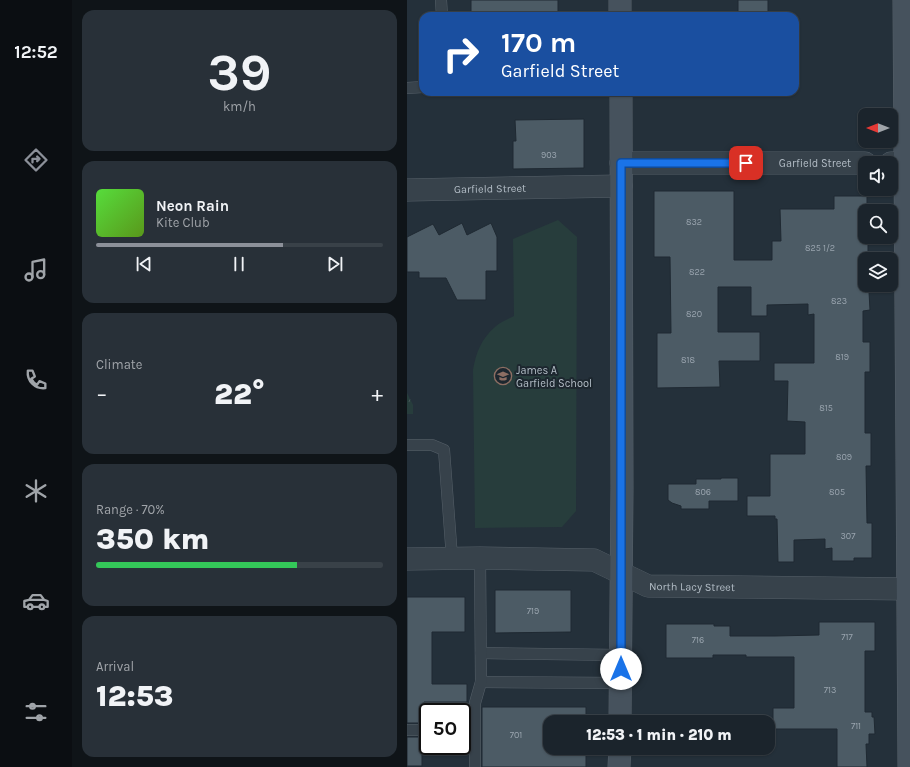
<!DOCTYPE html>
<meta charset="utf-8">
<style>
:root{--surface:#1b242c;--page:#283038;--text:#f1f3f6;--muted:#a0a4a9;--line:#394148;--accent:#8c9099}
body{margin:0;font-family:Karla,sans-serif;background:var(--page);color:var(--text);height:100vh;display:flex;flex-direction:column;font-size:15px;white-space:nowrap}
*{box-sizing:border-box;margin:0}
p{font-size:13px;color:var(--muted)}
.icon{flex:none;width:22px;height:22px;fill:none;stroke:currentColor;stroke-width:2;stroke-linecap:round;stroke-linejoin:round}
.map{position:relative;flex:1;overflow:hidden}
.drawer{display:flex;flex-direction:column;gap:10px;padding:10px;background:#0f1418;width:335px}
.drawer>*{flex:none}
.top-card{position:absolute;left:12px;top:12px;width:380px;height:84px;border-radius:12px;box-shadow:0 1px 3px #0004,0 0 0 1px var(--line);background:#1a4fa0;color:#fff;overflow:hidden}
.needle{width:26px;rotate:270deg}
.controls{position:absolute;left:451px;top:108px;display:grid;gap:8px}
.controls a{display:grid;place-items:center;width:40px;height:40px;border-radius:8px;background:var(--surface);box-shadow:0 1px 3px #0004,0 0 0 1px var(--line);font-size:20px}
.speed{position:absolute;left:12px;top:703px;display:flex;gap:8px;font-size:20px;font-weight:700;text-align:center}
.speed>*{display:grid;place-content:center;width:52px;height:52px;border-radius:50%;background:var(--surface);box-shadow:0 1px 3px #0004,0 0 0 1px var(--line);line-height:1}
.speed .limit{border:2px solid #111;border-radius:6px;background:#fff;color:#111}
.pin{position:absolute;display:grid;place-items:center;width:34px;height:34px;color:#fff;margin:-17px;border-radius:8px;box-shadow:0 2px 6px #0006}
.me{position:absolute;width:44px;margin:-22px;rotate:0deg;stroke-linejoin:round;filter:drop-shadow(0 0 3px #0008)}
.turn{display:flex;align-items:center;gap:14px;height:84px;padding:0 16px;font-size:18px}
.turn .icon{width:52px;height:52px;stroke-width:2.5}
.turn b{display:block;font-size:28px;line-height:34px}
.big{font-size:30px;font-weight:800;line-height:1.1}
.drawer .widget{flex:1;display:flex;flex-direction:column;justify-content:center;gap:6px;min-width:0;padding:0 14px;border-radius:12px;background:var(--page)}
.drawer .dial{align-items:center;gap:0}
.dial b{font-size:52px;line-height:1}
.song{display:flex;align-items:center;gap:12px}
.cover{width:48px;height:48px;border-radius:6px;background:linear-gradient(135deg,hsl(110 70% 55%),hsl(90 70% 35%))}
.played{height:4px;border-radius:2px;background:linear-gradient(90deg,var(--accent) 65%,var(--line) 65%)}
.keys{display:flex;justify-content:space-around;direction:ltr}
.heat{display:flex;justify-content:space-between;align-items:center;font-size:22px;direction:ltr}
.charge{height:6px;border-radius:3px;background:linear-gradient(90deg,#34c759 70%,var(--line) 0)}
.trip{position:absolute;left:136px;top:715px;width:232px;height:40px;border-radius:12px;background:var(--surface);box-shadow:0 1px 3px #0004,0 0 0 1px var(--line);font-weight:800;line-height:40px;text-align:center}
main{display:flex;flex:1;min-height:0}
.tabs{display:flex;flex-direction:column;width:72px;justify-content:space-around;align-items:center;background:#0b0e12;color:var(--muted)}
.tabs .icon{width:28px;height:28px}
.tabs .current{color:var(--accent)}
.tabs b{font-size:18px;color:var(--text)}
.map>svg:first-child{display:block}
.grass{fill:#273d3c}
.park{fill:url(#park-crowns)}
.building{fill:#4c5b65;stroke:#1f2932}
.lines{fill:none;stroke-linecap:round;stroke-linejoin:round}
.lane-casing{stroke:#566069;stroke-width:12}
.street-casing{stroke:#566069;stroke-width:23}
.secondary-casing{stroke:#566069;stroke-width:23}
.lane{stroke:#37424b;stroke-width:11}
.street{stroke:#37424b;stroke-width:22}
.secondary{stroke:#46525d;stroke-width:22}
.route-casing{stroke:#114b97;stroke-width:10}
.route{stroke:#1a73e8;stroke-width:7}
.labels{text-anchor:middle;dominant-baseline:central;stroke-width:4;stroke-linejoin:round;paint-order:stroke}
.number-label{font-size:9px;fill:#99a4ae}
.street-label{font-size:11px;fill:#b3bdc6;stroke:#1d272f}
.poi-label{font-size:11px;fill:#b3bdc6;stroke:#1d272f;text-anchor:start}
</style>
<main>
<nav class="tabs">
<b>12:52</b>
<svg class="icon current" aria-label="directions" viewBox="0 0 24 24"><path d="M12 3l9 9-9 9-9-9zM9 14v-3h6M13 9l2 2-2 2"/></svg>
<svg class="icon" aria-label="music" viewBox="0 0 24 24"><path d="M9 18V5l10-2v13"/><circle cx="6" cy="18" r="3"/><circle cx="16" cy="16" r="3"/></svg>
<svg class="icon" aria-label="phone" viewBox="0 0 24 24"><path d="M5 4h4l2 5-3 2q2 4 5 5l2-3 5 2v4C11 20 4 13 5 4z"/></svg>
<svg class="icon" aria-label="climate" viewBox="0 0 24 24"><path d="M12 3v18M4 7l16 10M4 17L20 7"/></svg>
<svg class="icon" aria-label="car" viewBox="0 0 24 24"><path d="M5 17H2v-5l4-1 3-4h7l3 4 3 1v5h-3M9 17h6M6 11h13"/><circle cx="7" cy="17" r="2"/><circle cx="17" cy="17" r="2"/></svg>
<svg class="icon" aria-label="filters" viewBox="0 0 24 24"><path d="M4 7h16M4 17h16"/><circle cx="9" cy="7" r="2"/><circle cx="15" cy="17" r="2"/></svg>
</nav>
<section class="drawer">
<div class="widget dial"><b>39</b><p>km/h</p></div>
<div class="widget">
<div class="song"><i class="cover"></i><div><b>Neon Rain</b><p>Kite Club</p></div></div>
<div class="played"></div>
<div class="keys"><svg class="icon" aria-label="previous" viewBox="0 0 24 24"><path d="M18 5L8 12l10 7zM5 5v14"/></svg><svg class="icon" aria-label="pause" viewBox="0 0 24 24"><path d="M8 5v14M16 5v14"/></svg><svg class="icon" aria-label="next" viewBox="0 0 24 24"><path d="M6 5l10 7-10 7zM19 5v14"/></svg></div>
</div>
<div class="widget"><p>Climate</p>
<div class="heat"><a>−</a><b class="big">22°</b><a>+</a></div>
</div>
<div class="widget"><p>Range · 70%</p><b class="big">350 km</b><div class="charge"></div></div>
<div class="widget"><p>Arrival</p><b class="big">12:53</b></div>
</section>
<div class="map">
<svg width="503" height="767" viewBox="0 0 503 767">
<defs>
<pattern id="park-crowns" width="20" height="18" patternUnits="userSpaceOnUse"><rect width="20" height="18" fill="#273d3c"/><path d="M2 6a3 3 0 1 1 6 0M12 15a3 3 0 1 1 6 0" fill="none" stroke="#445757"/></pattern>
</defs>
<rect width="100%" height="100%" fill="#24303a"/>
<!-- grass -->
<path class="grass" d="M151 220 170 237 169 511 155 527 68 528 66 370C69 353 74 339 88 327 93 322 101 319 107 316L106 239Z"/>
<!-- park -->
<polygon class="park" points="0,393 6,405 6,414 0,414"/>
<!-- building -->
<g class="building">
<rect x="64" y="0" width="87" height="16"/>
<rect x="331" y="0" width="30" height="16"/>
<polygon points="177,119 177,168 106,169 106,141 109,141 108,120"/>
<polygon points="247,191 327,191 327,260 365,260 365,241 374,241 373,209 427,209 427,196 460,196 460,211 458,211 458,237 461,237 461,255 459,255 458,259 458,292 462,292 463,310 456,311 456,342 463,342 463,372 458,372 458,433 464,433 464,466 459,466 460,523 465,523 465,558 447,558 447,561 425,561 425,548 418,549 418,539 387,540 387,562 371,562 370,519 368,519 368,516 340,516 340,496 363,496 363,454 398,454 398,422 380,421 381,381 367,381 367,363 407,363 407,314 401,315 401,304 360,305 360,316 344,316 344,287 311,287 311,332 353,332 353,361 312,361 313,387 250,388 250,333 264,333 263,257 247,257"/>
<polygon points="55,223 60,235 84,223 90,237 90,271 79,271 79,300 50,300 39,278 12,278 12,272 0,272 0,237 26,224 32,235"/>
<polygon points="314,478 331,478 331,501 302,501 302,509 274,509 274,506 265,503 261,500 261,484 289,484 289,479 314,479"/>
<polygon points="88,590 164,590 164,632 88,633"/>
<polygon points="0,597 58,597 58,632 25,632 25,684 60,684 60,702 17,702 17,717 15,717 15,723 0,723"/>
<polygon points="412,622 468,622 468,651 458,651 458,712 465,712 465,717 467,717 468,734 462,734 462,744 459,744 460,767 430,767 430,729 366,729 366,708 387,708 387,657 339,657 339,655 306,655 306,658 259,658 259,624 307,624 307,626 323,626 323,636 368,636 412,635"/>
<polygon points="75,707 179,707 179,722 143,722 143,748 179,748 179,767 75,767"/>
<rect x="0" y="737" width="15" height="29"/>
</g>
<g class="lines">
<defs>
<g id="lane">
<polyline points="34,0 35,16"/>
<polyline points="0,88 16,87"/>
<polyline points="0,445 25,445 37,450 45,558"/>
<polyline points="74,653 214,655"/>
<polyline points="74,682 214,683"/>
<polyline points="0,730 18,730"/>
<polyline points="68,767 68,703 74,682 73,558"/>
</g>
<g id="street">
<path id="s1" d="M214 163H458"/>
<polyline points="484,163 503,163"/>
<path id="s2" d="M0 190 214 186"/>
<path id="s3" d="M0 559 73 558 187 560 241 586 503 589"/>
</g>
<g id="secondary">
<polyline points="213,0 213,16"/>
<polyline points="497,0 502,767"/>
<polyline points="213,722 215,488 214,92"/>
<polyline points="212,767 213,748"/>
</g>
</defs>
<!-- lane casing -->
<use href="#lane" class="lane-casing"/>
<!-- street casing -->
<use href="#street" class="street-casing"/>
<!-- secondary casing -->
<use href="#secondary" class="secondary-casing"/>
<!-- lane -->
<use href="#lane" class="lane"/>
<!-- street -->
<use href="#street" class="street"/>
<!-- secondary -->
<use href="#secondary" class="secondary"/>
</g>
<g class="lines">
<defs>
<polyline id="route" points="214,669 214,163 339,163"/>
</defs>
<!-- route casing -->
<use href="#route" class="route-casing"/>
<!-- route -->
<use href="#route" class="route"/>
</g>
<!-- icons -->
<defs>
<symbol id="school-ring" viewBox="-11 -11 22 22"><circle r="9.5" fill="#1d272f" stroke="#8d6e63" stroke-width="1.5"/><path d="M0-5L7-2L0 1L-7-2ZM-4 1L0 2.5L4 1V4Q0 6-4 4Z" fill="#8d6e63"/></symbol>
</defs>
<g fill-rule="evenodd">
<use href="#school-ring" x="86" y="366" width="20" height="20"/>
</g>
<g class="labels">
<!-- number labels -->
<g class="number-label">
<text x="142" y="155">903</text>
<text x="287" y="222">832</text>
<text x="413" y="248">825 1/2</text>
<text x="290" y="272">822</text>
<text x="432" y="301">823</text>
<text x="287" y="314">820</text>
<text x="435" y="357">819</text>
<text x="281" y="360">818</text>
<text x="419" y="408">815</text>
<text x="437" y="457">809</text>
<text x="296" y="492">806</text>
<text x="430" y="492">805</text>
<text x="441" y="536">307</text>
<text x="126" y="611">719</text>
<text x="440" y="637">717</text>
<text x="291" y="640">716</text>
<text x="423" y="690">713</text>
<text x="449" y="726">711</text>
<text x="109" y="735">701</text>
</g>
<!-- street labels -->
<g class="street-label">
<text stroke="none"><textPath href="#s1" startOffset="194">Garfield Street</textPath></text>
<text stroke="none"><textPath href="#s2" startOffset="83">Garfield Street</textPath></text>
<text stroke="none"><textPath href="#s3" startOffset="291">North Lacy Street</textPath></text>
</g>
<!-- poi labels -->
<g class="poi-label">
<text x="109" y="370">James A<tspan x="109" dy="13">Garfield School</tspan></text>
</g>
</g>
</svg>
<div class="controls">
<a><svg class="needle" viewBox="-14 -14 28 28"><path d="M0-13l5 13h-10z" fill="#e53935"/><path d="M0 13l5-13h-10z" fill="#a0a4a9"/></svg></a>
<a><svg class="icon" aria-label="sound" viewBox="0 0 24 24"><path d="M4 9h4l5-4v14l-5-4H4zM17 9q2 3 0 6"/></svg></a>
<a><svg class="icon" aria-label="search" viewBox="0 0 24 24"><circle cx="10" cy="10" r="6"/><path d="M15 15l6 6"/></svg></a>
<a><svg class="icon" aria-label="layers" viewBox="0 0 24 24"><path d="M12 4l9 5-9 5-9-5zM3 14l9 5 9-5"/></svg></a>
</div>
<div class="speed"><div class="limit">50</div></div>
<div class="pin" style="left:339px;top:163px;background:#d93025"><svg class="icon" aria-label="arrive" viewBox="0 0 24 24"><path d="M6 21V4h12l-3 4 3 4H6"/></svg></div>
<svg class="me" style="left:214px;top:669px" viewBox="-20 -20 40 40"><circle r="19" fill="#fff"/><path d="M0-13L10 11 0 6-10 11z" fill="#1a73e8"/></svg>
<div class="trip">12:53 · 1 min · 210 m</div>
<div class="top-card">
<div class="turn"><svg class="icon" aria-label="right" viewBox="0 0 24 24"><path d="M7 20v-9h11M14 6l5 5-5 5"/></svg><div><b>170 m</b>Garfield Street</div></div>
</div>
</div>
</main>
